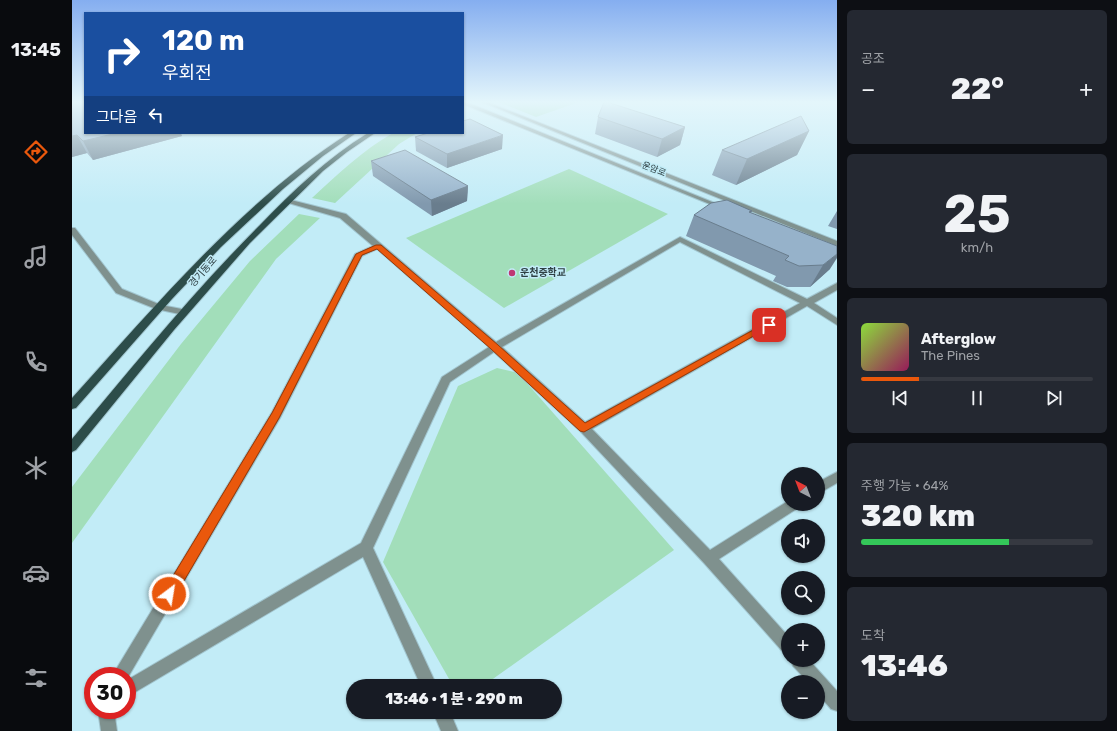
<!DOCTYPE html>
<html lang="ko">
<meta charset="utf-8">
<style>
:root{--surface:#171b24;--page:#242831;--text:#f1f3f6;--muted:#9ea1a6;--line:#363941;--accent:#ea580c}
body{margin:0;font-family:Rubik,"Noto Sans KR",sans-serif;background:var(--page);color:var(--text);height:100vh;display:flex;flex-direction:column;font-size:15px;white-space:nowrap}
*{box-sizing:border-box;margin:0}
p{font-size:13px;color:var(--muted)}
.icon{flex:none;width:22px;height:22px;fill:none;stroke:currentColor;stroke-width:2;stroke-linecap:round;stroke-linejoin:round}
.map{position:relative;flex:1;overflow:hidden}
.sheet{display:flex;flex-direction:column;gap:10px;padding:10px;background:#0d0f14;width:280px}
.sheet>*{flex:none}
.top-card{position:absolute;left:12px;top:12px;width:380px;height:122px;border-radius:0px;box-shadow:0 1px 3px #0004;background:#1a4fa0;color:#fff;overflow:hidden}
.needle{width:26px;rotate:318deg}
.fabs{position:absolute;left:709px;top:467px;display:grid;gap:8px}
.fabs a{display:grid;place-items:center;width:44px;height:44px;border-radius:50%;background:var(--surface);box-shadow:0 1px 3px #0004;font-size:20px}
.speed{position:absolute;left:12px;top:667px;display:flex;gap:8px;font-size:20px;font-weight:700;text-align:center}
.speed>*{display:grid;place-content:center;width:52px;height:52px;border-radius:50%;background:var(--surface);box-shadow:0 1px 3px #0004;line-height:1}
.speed .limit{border:6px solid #d22;background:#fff;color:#111}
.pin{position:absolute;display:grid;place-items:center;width:34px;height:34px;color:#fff;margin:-17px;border-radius:8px;box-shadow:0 2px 6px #0006}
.me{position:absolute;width:44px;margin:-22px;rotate:31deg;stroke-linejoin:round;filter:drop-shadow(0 0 3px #0008)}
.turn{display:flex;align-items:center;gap:14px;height:84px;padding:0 12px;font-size:18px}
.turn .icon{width:52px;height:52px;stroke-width:2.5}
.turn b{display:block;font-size:28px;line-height:34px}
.then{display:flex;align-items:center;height:38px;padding:0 12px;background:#0003;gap:8px;font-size:15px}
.big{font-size:30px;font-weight:800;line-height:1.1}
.sheet .widget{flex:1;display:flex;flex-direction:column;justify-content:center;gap:6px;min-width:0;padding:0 14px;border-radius:6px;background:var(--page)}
.sheet .dial{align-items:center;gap:0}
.dial b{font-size:52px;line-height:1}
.song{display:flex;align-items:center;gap:12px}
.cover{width:48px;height:48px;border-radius:6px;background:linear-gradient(135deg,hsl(90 70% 55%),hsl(330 70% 35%))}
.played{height:4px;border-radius:2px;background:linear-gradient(90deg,var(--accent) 25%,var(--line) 25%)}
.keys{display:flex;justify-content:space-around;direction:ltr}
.heat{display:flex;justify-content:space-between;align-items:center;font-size:22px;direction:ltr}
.charge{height:6px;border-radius:3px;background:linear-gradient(90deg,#34c759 64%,var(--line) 0)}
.trip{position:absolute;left:274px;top:679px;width:216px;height:40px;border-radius:20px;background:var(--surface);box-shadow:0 1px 3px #0004;font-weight:800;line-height:40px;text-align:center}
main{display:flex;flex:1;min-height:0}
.dock{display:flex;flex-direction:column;width:72px;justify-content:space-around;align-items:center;background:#090b0e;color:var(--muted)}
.dock .icon{width:28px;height:28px}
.dock .on{color:var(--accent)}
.dock b{font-size:18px;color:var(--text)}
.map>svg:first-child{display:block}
.green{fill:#a2deba}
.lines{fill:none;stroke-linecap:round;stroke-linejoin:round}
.minor-casing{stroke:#a2c6d0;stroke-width:2}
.major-casing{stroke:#a2c6d0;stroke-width:2}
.minor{fill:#7f918e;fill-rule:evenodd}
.major{fill:#2d4d4a;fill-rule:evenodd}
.wall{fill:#8199ae}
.shaded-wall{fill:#697d8d}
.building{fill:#96b2ca;stroke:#697d8d}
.route{fill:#ea580c;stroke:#983908}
.poi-dot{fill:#bf3672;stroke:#c2ecf7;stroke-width:1.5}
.labels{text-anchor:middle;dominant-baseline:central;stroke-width:3;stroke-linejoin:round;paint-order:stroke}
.far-street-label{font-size:9px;fill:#2f4044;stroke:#c2ecf7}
.street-label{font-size:10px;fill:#2f4044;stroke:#c2ecf7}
.poi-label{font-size:10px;font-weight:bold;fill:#2f4044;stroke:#c2ecf7;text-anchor:start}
</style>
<main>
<nav class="dock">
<b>13:45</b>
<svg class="icon on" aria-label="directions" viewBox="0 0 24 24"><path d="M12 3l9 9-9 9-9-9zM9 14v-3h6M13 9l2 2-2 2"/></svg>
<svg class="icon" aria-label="music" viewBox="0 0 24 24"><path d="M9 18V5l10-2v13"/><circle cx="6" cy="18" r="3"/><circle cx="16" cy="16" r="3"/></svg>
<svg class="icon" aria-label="phone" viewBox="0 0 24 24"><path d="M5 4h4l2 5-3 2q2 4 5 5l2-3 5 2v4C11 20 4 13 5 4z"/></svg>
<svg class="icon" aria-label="climate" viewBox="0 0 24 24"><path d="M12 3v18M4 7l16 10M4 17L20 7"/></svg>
<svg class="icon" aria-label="car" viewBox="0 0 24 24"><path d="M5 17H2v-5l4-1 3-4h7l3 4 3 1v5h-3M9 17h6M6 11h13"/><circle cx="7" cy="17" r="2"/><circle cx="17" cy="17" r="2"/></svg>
<svg class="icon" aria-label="filters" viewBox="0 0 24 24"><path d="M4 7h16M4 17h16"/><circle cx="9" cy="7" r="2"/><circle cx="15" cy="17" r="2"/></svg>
</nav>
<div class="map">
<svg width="765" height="731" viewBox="0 0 765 731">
<rect width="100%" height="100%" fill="#c2ecf7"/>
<!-- green -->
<g class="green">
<polygon points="427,102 507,102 464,117"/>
<path d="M321 133H345L327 144 263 203 240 198C265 175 291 150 321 133Z"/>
<polygon points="497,169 596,214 432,308 334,238"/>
<polygon points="227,214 248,218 204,259 0,543 0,487 109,344 178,261"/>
<polygon points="425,368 446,373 602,550 411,686 381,686 311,562 386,386"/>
</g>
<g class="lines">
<defs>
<g id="minor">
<polygon points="391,102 394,102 655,208 650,209 391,104"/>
<polygon points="410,102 415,102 765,241 765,246"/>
<path d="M215 199 274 214 424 342 608 237 735 299 765 283V290L742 303 765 318V325L735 306 520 429 638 550 716 501V504H728L726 508 647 559 716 636V655L711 652 632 563 508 431 422 352 378 382 301 548 365 686H349L291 557 55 697V680L289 543 370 377 417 347 305 249 290 256 208 418 55 679V676H40L200 412 283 254 301 246 268 218 213 202 212 201ZM608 242 728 303 513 422 430 347Z"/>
<polygon points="0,228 3,228 50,289 89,305 115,310 116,312 115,314 112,315 84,309 44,293 0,235"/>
<polygon points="765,472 765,483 746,494 746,482"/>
<polygon points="719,660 737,660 765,691 765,711 759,709 746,694 746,682 736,682 721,666"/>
<polygon points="26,710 42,710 45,731 29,731"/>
<polygon points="361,712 378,712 386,731 369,731"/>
</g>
<g id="major">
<path d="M277 133H284L251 156 211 189 149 247 100 299 4 408 0 409V398C84 305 171 201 277 133Z"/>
<path d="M296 133H303L275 152 251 171 178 243 102 330 4 450 0 452V439C61 366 121 292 188 225 221 191 255 158 296 133Z"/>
</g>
</defs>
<!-- minor casing -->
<use href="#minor" class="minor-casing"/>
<!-- major casing -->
<use href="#major" class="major-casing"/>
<!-- minor -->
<use href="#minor" class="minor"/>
<!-- major -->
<use href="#major" class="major"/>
</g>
<!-- wall -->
<g class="wall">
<polygon points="0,102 110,136 21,160 15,153 0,157"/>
<polygon points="526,117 613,127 608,145 585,157 523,134"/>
<polygon points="737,131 725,155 664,185 640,175 650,150"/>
<polygon points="343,137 430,149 375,168 344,151"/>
<polygon points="299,161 396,186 395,201 360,216 301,176"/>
<polygon points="680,211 679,213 758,269 738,287 715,287 701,281 704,276 614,236 622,215"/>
<polygon points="765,211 765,229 756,226"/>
</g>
<!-- shaded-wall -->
<g class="shaded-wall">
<polygon points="613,127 608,145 585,157 590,139"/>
<polygon points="737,131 725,155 664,185 675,159"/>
<polygon points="45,133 109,133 110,136 21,160 11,141"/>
<polygon points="5,135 15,153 0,157 0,136"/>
<polygon points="431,135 430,149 375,168 375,154"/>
<polygon points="396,186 395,201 360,216 359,200"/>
<polygon points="765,254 765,258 758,269 738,287 751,265"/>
</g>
<!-- building -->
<g class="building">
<polygon points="0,102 13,102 13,133 45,133 11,141 5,135 0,136"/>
<polygon points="532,102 535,102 613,127 590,139 526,117"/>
<polygon points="729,116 737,131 675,159 650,150"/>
<polygon points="398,119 431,135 375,154 343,137 356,133 391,133 391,121"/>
<polygon points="333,150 396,186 359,200 299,161"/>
<polygon points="655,200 680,211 677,212 765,246 765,254 751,265 727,266 713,260 717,256 622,215 639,203"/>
</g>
<!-- sky -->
<linearGradient id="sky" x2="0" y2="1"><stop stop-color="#85aef0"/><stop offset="0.5" stop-color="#e4f6fb"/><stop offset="1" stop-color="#e4f6fb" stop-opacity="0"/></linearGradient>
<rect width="765" height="204" fill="url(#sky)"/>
<!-- route -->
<polygon class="route" points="304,245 309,245 426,345 513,423 694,323 700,323 701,325 512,432 508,431 419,349 305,249 290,255 207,418 102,598 97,600 93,598 91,594 93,589 200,413 284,254"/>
<!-- markers -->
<circle class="poi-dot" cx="440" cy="273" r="4"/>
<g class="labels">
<!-- far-street labels -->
<g class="far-street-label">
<text transform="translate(582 169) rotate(22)">운암로</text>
</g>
<!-- street labels -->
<g class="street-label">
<text transform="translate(131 272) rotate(-49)">경기동로</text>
</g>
<!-- poi labels -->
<g class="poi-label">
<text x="448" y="273">운천중학교</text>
</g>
</g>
</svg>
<div class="fabs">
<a><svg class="needle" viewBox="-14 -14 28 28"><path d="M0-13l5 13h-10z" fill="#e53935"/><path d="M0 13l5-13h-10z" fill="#9ea1a6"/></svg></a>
<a><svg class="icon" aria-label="sound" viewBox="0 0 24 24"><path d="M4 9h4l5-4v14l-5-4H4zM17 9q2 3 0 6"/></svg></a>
<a><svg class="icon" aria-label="search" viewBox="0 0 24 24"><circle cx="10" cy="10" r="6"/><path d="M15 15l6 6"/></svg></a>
<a>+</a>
<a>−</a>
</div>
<div class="speed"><div class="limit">30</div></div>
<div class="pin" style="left:697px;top:325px;background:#d93025"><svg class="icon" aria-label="arrive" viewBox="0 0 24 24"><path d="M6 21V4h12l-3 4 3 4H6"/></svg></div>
<svg class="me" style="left:97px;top:594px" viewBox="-20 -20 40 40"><circle r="17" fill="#ea580c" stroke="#fff" stroke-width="3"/><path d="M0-11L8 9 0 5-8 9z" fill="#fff"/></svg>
<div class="trip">13:46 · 1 분 · 290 m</div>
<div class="top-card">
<div class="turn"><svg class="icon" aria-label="right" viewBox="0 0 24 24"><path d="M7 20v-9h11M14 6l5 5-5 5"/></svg><div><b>120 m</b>우회전</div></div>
<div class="then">그다음<svg class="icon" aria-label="left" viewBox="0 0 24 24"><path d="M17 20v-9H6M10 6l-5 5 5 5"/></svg></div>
</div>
</div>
<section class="sheet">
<div class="widget"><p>공조</p>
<div class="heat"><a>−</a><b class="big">22°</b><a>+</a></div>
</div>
<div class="widget dial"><b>25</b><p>km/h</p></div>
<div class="widget">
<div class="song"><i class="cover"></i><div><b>Afterglow</b><p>The Pines</p></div></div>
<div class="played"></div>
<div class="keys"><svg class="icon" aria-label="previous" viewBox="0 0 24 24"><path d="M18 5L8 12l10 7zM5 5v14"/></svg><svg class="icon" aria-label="pause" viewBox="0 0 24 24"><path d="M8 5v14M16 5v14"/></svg><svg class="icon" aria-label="next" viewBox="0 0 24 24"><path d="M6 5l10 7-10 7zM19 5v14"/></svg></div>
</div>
<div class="widget"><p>주행 가능 · 64%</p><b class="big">320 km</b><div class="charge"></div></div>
<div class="widget"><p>도착</p><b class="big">13:46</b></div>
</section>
</main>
